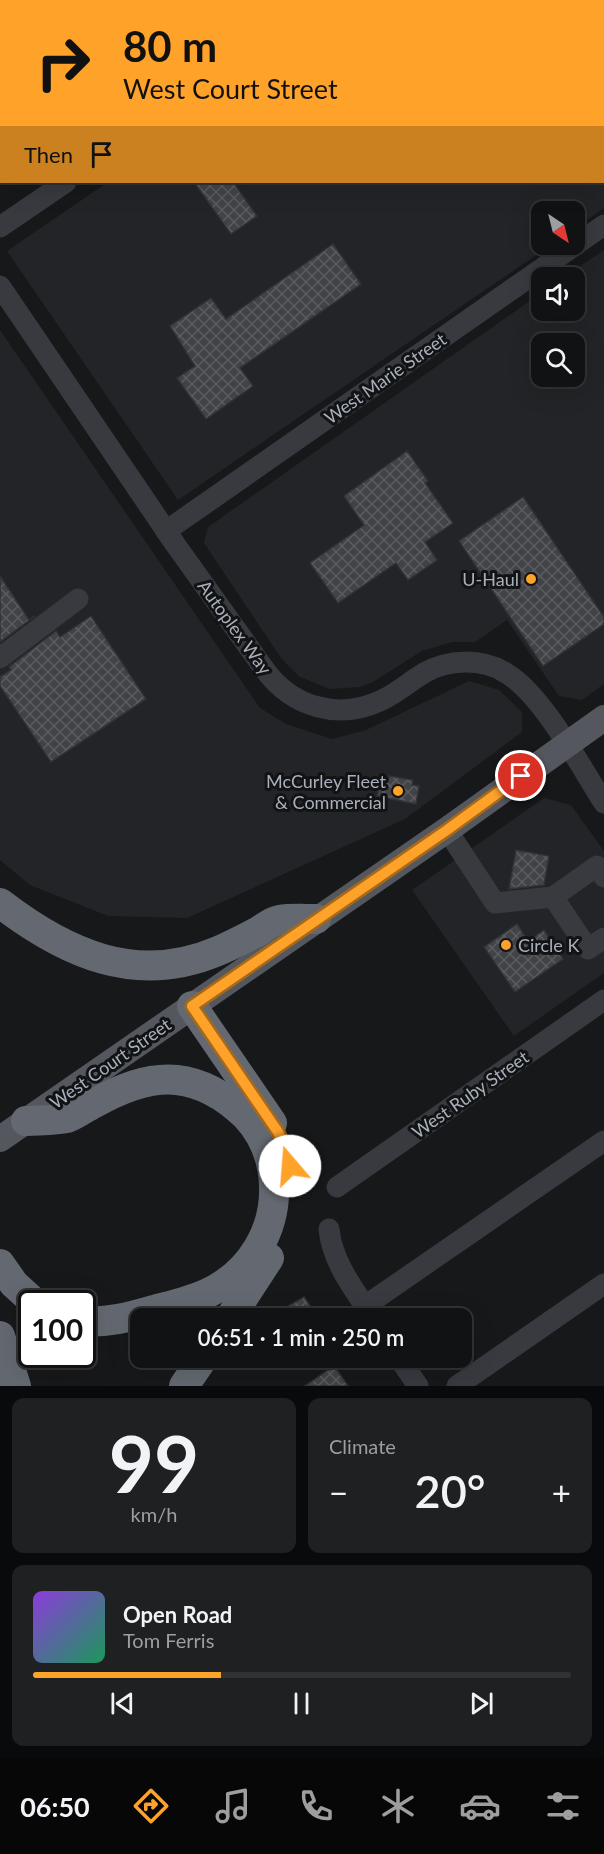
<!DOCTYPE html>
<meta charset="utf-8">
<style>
:root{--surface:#111214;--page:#1e2022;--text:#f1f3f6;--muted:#9c9ea0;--line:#303234;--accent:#ffa22a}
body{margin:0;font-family:Lato,sans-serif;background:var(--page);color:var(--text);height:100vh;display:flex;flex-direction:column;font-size:22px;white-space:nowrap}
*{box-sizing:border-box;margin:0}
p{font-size:20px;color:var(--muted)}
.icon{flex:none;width:33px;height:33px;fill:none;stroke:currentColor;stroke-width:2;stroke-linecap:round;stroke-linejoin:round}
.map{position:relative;height:1386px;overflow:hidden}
.sheet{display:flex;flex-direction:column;gap:12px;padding:12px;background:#090a0b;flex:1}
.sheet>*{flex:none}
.top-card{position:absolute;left:0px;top:0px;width:604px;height:183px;box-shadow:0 6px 24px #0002,0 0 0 2px var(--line);background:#ffa22a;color:#111;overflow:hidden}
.needle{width:39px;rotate:145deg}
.tools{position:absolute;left:531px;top:201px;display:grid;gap:12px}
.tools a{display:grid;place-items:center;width:54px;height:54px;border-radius:12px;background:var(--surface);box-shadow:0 6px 24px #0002,0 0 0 2px var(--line);font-size:30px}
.speed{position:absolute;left:18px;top:1290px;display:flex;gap:12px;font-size:30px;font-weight:700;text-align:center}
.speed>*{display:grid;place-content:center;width:78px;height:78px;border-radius:50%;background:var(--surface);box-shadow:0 6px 24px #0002,0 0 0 2px var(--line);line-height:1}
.speed .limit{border:3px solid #111;border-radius:9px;background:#fff;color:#111}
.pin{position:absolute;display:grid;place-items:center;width:51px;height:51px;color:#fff;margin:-26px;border:3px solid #fff;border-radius:50%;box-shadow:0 2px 6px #0007}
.me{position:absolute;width:66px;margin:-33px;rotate:342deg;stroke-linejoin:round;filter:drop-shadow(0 0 4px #0008)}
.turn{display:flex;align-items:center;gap:21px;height:126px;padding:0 24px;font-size:27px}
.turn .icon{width:78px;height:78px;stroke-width:2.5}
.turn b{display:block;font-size:42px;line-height:51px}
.then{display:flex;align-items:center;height:57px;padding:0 24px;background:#0003;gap:12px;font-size:22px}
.big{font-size:45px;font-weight:600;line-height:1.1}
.sheet .card{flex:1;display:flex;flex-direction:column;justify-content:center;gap:9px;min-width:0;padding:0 21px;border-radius:12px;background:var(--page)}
.sheet .dial{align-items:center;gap:0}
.dial b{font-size:78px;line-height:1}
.song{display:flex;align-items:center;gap:18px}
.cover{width:72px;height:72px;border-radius:9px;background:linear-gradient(135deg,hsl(270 70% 55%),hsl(150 70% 35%))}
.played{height:6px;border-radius:3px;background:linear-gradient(90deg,var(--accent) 35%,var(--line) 35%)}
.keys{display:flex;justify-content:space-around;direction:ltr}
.heat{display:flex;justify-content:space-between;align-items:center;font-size:33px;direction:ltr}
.sheet .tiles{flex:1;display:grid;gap:12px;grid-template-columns:1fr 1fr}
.card:last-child{grid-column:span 2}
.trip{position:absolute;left:130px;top:1308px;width:342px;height:60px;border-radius:12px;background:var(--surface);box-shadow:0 6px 24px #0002,0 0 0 2px var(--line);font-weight:600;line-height:60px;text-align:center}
.tab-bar{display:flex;height:96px;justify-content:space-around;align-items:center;background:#070708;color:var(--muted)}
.tab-bar .icon{width:42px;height:42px}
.tab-bar .selected{color:var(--accent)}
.tab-bar b{font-size:27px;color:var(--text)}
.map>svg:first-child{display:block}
.built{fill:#232427;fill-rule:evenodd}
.building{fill:url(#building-cross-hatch);stroke:#313236;stroke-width:1.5}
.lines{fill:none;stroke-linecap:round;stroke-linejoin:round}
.minor{stroke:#383a3f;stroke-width:21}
.major{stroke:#54575e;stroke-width:26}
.highway{stroke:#646971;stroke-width:30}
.route-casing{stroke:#a6691b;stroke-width:15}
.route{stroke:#ffa22a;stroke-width:10}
.poi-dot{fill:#ffa22a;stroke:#121315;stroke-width:2}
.labels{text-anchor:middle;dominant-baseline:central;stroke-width:6;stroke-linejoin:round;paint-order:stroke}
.street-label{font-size:18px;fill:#a9b0bb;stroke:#121315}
.poi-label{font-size:18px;fill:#a9b0bb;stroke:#121315;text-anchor:end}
</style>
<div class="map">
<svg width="604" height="1386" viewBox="0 0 604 1386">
<defs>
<pattern id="building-cross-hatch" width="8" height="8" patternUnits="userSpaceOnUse" patternTransform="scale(1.5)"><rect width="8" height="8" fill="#414347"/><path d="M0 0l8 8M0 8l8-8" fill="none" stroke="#5a5c60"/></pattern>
</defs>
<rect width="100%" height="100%" fill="#17181a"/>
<!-- built -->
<g class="built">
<polygon points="22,0 269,0 20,1"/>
<polygon points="372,0 601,0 602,1 370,1"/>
<polygon points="603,4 604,208 575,228 574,212 542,212 542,244 551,245 178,500 7,251 108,182 603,182"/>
<polygon points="1,14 2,182 6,182 0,185"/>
<path d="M604 250V684L582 700 559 696 507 620 475 642H452L422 651 373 682 360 687 330 689 300 677 281 658 204 543 208 527 541 293 542 310H574V278L564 277ZM542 344H574V376H542Z"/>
<polygon points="0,330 260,708 286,724 332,739 366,730 469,681 499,690 522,712 522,732 405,819 187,918 108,916 30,885 0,860"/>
<polygon points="544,798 571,805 604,851 604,973 514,1036 412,890"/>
</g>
<!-- building -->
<g class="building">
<polygon points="194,182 233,182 257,216 231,234"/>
<polygon points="333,244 361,284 240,368 253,386 206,419 177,378 195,366 170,326 211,298 226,319"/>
<polygon points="407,451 428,481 425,483 453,523 425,542 437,560 408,580 396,563 338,603 310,563 364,525 344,496"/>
<polygon points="523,497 604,617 604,624 543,666 459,541"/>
<polygon points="0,576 29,620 35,616 0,642"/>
<polygon points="91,616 146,699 51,762 0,686 0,677 11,670 9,667 56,631 60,637"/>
<polygon points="389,776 413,780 412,785 419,786 416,804 377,796 380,779 388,781"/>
<polygon points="516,850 549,856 544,885 509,889"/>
<polygon points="517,924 528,941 544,930 563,959 515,992 484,947"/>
<polygon points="304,1297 318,1318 288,1318 282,1310"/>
<polygon points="334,1366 348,1386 305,1386"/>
</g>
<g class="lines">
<!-- minor -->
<g class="minor">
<polyline points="321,2 324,0"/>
<polyline points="0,227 66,182"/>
<path d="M0 286 175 544 265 670C292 707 339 721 382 700 397 693 409 682 424 673 448 659 482 658 506 673 542 694 581 767 604 803"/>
<polyline points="166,531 604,225"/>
<polyline points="0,658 78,599"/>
<polyline points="447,830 495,903 553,897 588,949 604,938"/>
<polyline points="553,897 597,866 604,877"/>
<polyline points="337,1187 604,1000"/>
<path d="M329 1229C332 1262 355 1291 373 1318"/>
<polyline points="365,1306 604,1141"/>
<polyline points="399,1358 418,1386"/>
<polyline points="457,1386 604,1284"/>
</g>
<!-- major -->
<polyline class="major" points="0,1139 447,830 604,718"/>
<!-- highway -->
<g class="highway">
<path d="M0 903C65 953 136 986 218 951 232 945 245 938 259 931 265 927 272 921 279 920 291 918 304 919 316 919"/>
<polyline points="192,1006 272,1123"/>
<path d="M26 1121C39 1120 54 1121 67 1118 76 1115 86 1107 95 1103 120 1089 148 1077 177 1080 204 1083 226 1097 245 1115 263 1134 273 1159 274 1185 276 1230 251 1272 210 1292 192 1301 173 1305 154 1310 130 1317 108 1323 82 1321"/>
<polyline points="0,1264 14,1284 36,1304"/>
<polyline points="230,1318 269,1258"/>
<polyline points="0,1336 16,1386"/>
<polyline points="184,1386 203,1358"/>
</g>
</g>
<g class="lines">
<defs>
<polyline id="route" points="290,1166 285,1148 278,1132 192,1006 447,830 521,776"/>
</defs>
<!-- route casing -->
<use href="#route" class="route-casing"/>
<!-- route -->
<use href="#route" class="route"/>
</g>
<!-- markers -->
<g class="poi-dot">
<circle cx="531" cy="579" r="6"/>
<circle cx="398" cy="791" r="6"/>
<circle cx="506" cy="945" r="6"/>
</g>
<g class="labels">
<!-- street labels -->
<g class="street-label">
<text transform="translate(385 378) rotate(-35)">West Marie Street</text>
<text transform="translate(235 627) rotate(54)">Autoplex Way</text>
<text transform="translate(110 1063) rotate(-35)">West Court Street</text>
<text transform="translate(470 1094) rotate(-35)">West Ruby Street</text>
</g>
<!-- poi labels -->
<g class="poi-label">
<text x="519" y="579">U-Haul</text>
<text x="386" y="781">McCurley Fleet<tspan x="386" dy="21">&amp; Commercial</tspan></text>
<text x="518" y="945" text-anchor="start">Circle K</text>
</g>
</g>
</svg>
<div class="tools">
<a><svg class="needle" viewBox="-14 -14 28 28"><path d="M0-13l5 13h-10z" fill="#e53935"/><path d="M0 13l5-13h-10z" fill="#9c9ea0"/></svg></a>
<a><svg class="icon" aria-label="sound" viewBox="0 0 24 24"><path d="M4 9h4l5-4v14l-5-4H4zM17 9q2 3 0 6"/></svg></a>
<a><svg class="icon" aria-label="search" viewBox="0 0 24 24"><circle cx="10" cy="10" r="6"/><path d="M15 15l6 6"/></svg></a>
</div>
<div class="speed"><div class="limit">100</div></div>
<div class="pin" style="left:521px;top:776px;background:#d93025"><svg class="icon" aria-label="arrive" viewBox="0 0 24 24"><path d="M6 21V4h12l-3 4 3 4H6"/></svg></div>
<svg class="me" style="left:290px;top:1166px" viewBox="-20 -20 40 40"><circle r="19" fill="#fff"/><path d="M0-13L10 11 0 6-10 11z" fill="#ffa22a"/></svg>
<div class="trip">06:51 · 1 min · 250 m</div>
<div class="top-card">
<div class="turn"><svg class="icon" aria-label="right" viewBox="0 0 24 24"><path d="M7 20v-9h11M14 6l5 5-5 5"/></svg><div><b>80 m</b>West Court Street</div></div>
<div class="then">Then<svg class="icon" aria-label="arrive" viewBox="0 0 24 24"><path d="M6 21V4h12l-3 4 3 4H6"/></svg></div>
</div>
</div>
<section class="sheet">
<div class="tiles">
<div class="card dial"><b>99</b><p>km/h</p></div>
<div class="card"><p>Climate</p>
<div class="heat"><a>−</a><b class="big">20°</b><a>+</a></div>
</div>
<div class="card">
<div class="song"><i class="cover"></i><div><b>Open Road</b><p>Tom Ferris</p></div></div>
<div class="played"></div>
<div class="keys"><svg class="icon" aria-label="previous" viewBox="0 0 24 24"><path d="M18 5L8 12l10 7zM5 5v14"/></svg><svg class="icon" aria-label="pause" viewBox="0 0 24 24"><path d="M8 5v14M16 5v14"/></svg><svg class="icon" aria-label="next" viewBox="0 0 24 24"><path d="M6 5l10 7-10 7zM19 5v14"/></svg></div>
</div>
</div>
</section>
<nav class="tab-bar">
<b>06:50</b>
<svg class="icon selected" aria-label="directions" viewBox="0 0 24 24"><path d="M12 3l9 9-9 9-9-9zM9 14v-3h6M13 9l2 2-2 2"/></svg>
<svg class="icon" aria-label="music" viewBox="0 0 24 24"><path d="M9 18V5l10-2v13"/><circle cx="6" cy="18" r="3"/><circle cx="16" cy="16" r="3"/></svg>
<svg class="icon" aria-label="phone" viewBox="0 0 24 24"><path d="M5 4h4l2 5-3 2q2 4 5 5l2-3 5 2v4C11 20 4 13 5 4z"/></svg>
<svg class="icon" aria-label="climate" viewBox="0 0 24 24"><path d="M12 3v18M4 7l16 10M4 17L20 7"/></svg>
<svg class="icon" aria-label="car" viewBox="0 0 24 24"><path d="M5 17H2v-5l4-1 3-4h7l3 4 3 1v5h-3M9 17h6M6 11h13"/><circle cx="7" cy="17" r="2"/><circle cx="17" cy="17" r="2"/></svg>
<svg class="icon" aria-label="filters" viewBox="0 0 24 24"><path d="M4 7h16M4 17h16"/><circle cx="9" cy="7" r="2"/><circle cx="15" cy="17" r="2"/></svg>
</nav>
